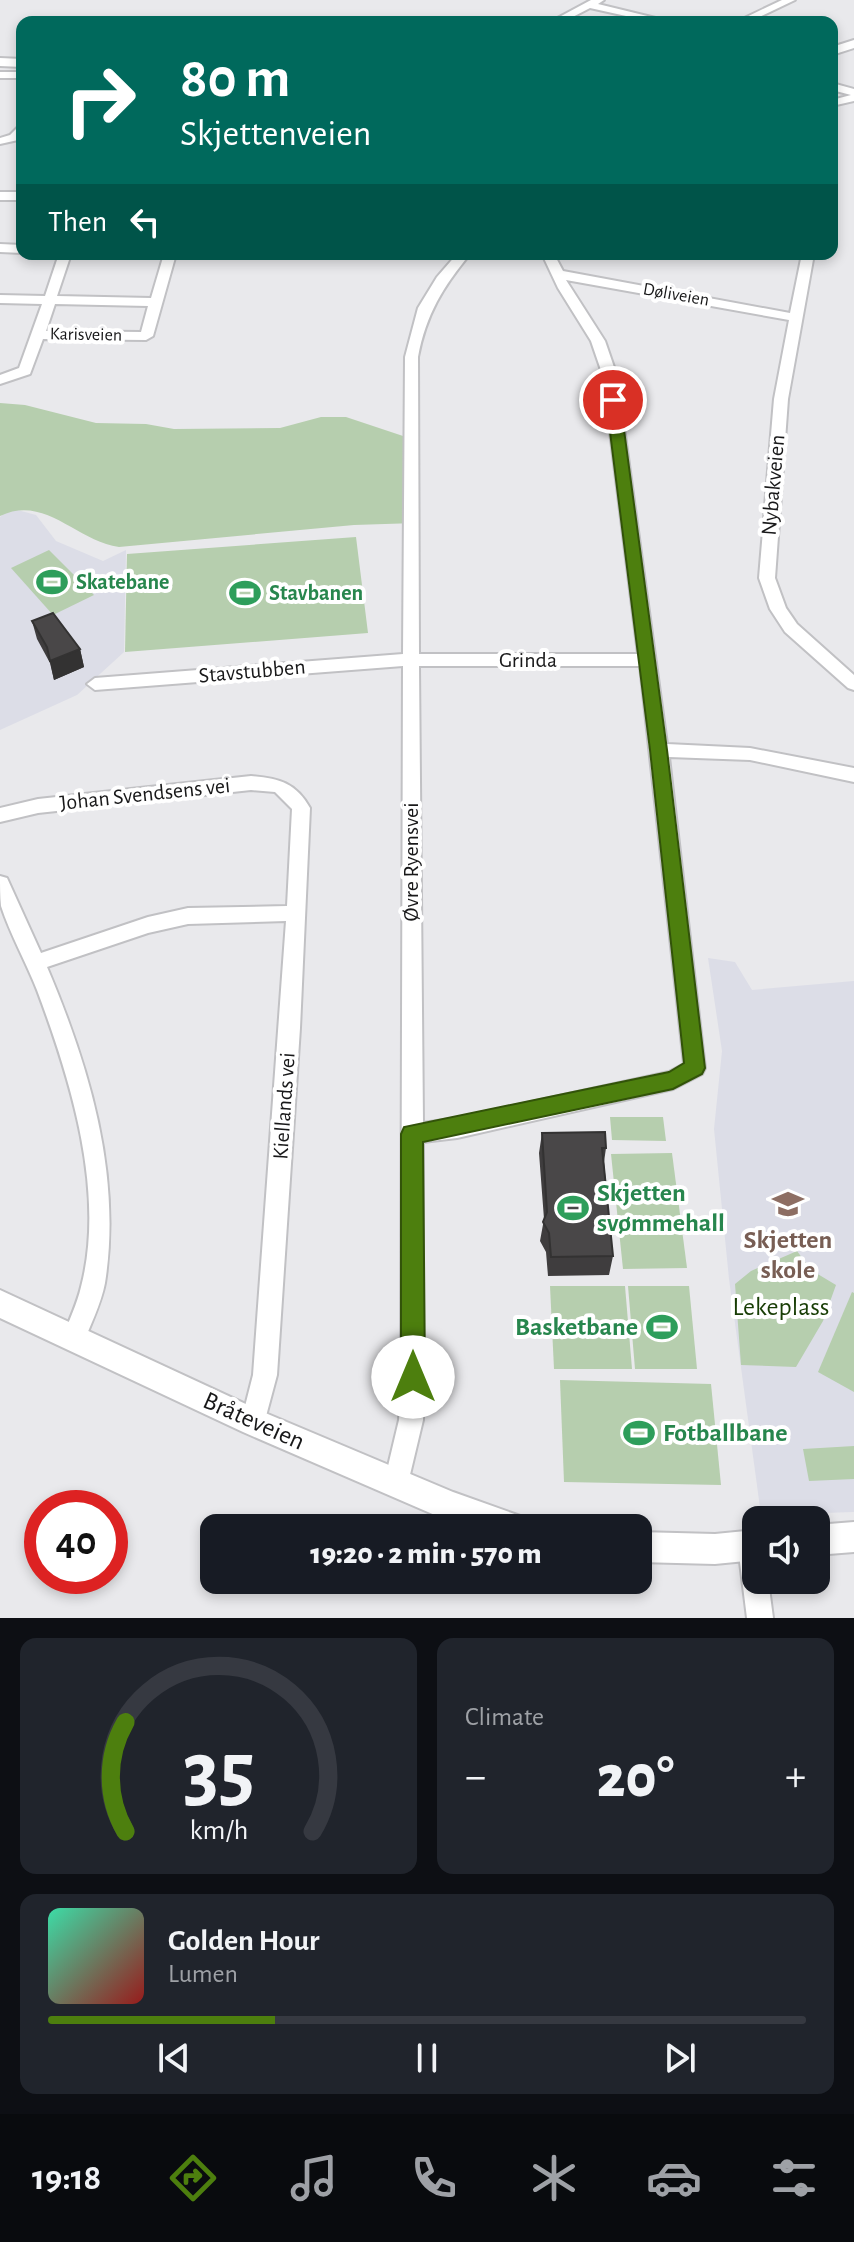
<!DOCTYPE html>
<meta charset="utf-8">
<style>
:root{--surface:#171b24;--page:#20242c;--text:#f1f3f6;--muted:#9ea1a6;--line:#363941;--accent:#4d7f0e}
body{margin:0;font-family:"Alegreya Sans",sans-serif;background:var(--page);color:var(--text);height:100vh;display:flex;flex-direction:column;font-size:30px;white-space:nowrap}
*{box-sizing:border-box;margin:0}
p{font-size:26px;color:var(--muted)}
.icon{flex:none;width:44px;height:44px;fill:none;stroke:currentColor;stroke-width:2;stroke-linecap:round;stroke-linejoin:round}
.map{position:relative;height:1618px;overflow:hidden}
.sheet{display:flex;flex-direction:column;gap:20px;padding:20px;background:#0d0f14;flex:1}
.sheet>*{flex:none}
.guide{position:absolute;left:16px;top:16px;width:822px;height:244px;border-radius:16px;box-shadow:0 4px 12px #0003;background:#00695c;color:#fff;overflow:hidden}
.fabs{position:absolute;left:742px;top:1506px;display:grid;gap:16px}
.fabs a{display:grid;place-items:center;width:88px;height:88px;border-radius:16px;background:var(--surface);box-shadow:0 4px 12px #0003;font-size:40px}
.speed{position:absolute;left:24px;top:1490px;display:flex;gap:16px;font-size:40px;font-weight:700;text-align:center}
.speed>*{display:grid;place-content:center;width:104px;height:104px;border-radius:50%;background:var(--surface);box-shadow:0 4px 12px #0003;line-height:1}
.speed .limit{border:12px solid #d22;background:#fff;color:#111}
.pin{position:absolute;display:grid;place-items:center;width:68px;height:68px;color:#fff;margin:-34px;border:4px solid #fff;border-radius:50%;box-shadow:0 2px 8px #0007}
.me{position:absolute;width:88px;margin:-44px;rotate:0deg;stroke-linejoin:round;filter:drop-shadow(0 0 6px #0008)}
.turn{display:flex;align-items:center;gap:28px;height:168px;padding:0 32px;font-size:36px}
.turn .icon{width:104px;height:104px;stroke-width:2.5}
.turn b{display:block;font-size:56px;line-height:68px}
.then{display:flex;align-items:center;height:76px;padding:0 32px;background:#0003;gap:16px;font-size:30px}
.big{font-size:60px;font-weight:800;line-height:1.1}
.sheet .card{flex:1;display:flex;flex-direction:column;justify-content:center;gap:12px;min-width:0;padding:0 28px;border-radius:16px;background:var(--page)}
.sheet .dial{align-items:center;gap:0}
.dial svg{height:208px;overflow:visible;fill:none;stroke:var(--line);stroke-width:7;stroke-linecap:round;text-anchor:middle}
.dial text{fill:var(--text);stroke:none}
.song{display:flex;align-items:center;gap:24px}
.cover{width:96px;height:96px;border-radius:12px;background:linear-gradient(135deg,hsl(160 70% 55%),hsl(0 70% 35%))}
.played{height:8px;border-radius:4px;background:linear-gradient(90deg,var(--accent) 30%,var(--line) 30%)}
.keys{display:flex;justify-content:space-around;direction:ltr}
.heat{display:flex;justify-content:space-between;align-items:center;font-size:44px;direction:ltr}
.sheet .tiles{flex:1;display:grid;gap:20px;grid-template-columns:1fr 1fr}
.card:last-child{grid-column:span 2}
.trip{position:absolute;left:200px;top:1514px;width:452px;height:80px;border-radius:16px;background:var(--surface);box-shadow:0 4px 12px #0003;font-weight:800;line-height:80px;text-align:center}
.tabs{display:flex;height:128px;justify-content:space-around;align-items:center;background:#090b0e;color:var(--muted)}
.tabs .icon{width:56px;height:56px}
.tabs .active{color:var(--accent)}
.tabs b{font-size:36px;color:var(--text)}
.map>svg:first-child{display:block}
.built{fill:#dcdde7}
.green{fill:#b6ceae}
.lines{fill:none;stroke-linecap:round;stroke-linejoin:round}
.minor-casing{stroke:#c1c1c4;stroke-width:4}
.major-casing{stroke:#c1c1c4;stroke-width:4}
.minor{fill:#fff;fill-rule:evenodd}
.major{fill:#fff;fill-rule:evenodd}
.wall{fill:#3f3d3e}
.shaded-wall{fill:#333232}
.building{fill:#494748;stroke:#333232;stroke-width:2}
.route{fill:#4d7f0e;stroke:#325309;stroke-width:2}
.labels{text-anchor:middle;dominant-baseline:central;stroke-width:8;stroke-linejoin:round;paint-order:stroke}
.far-street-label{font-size:18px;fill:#181819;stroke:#fff}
.street-label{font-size:22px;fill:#181819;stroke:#fff}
.leisure-label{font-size:22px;font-weight:bold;fill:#27864d;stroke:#fff;text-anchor:start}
.near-leisure-label{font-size:26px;font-weight:bold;fill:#27864d;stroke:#fff;text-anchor:start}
.near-education-label{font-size:26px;font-weight:bold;fill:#785e54;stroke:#fff}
.near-park-label{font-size:26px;fill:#183d05;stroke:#fff}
.near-street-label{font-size:26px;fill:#181819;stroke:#fff}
</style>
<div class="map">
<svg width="854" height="1618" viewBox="0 0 854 1618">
<rect width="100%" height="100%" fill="#e9e9ec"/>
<!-- built -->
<g class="built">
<polygon points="10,508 36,515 56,541 103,561 126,550 124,652 77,695 0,730 0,517"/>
<polygon points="708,958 735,962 752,990 854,981 854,1512 761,1515 729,1279 714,1129 722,1051"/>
</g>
<!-- green -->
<g class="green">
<path d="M0 403 25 405 96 423 146 424 174 429 280 428 321 417H346L415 440 416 523 354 525 119 547C76 541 45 494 0 516Z"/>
<polygon points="356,537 368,633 125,652 127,554"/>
<polygon points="49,550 94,595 53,615 11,568"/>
<polygon points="610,1117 663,1117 666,1141 612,1140"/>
<polygon points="672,1153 687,1268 623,1269 611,1154"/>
<polygon points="797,1251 811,1270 836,1285 823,1321 796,1367 741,1365 735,1284 751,1271"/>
<polygon points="550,1286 625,1286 632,1369 554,1369"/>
<polygon points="628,1286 689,1286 697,1369 635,1369"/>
<polygon points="852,1292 854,1293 854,1392 818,1372"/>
<polygon points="560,1380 711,1384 721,1485 564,1482"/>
<polygon points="854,1446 854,1479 809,1481 803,1449"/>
</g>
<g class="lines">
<defs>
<g id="minor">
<polygon points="591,0 604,0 598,4 672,22 653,22 590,8 563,22 550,22"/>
<polygon points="782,0 795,0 749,22 736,22"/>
<rect x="0" y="72" width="22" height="6"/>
<polygon points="832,83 854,89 854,101 832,106 832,100 851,95 832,90"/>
<polygon points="22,123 22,134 18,140 0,144 0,138 10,135"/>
<rect x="0" y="192" width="22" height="8"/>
<polygon points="0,244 22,245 22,253 0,252"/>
<path d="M59 254H71L57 296 151 298 164 254H176L153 336 146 340 43 339 30 374 0 384V375L19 368 42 304 0 303V295L45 296ZM55 304 148 306 141 332 46 331Z"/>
<path d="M457 254H470C443 287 426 314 418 357L419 654H638L603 376 591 341 558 288 542 254H554L563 271 790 313 802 254H814L788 399 775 578 786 608 797 624 854 675V690L848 688 785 632 770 609 759 578 774 399 789 320 566 280 605 341 617 376 667 744 750 748 854 768V782L750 760 669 757 705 1068 702 1074 673 1089 457 1138 423 1142V1420L408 1483 405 1492 396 1495 387 1492 384 1483 399 1420 401 1377 403 666 95 690 87 684 95 678 403 654 405 357 418 308 437 277ZM419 666H640L684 1064 669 1072 457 1118 423 1123Z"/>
<path d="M251 776C279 778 296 783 310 808L300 1028 277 1375 262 1431 253 1434 244 1431 241 1422 253 1375 286 921 188 924 148 933 47 967C89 1066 122 1175 105 1283 101 1304 90 1326 82 1346L74 1349 66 1346 62 1338C69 1321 77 1304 81 1287 106 1192 70 1078 37 990 26 962 10 934 1 906 0 897 0 885 0 876L7 878 41 953 148 917 188 908 287 906 292 809 275 792 251 790 38 813 0 822V808L38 799Z"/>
<polygon points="751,1533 756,1535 756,1580 768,1580 773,1618 747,1618 738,1546 742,1537"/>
</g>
<g id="major">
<polygon points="854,40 854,48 832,55 832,47"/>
<polygon points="0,58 22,59 22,67 0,66"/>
<polygon points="0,1290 263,1412 453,1492 523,1517 527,1528 468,1528 451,1522 243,1432 0,1318"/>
<polygon points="854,1522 854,1552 816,1555 816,1525"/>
<polygon points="756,1530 756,1560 715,1564 638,1562 638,1532 715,1534"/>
</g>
</defs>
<!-- minor casing -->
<use href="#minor" class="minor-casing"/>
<!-- major casing -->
<use href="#major" class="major-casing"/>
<!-- minor -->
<use href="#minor" class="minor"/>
<!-- major -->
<use href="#major" class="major"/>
</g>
<!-- wall -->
<g class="wall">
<polygon points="32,621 80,649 84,667 54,680 50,663 37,639"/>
<polygon points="542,1133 606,1148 604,1162 613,1256 609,1275 548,1276 546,1252 540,1241 544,1219 539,1153"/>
</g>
<!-- shaded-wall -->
<polygon class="shaded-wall" points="80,649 84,667 54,680 50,661"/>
<!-- building -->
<g class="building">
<polygon points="53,613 80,649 50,661 47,647 32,621"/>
<polygon points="605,1132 606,1148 602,1148 613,1256 551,1257 549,1233 543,1222 547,1212 542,1133"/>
</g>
<!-- route -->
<polygon class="route" points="613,396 620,400 667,750 705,1068 702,1074 673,1089 423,1142 425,1377 421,1386 413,1389 404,1386 401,1377 401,1134 404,1127 669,1072 684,1063 650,750 606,400"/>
<!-- icons -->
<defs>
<symbol id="stadium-bare" viewBox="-9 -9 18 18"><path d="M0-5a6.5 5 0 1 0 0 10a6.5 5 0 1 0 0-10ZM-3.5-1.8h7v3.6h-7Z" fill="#2e9e5b" stroke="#fff" stroke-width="2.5" paint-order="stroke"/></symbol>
<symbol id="school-bare" viewBox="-9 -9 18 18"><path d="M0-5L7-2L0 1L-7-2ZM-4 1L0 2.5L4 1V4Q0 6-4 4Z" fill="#8d6e63" stroke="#fff" stroke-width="2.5" paint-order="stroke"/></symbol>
</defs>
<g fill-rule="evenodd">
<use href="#stadium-bare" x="30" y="560" width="44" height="44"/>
<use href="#stadium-bare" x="223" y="571" width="44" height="44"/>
<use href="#school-bare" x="766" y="1182" width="44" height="44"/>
<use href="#stadium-bare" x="551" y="1186" width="44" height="44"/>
<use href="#stadium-bare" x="640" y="1305" width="44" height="44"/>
<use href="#stadium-bare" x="617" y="1411" width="44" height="44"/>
</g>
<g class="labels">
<!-- far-street labels -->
<g class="far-street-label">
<text transform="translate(676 295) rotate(10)">Døliveien</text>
<text transform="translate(86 335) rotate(1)">Karisveien</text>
</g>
<!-- street labels -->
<g class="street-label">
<text transform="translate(773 485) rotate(-85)">Nybakveien</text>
<text x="528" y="660">Grinda</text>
<text transform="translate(252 671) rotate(-5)">Stavstubben</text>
<text transform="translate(145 794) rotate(-6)">Johan Svendsens vei</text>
<text transform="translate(411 862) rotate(-90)">Øvre Ryensvei</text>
<text transform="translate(284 1106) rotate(-86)">Kiellands vei</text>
</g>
<!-- leisure labels -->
<g class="leisure-label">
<text x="76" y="582">Skatebane</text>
<text x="269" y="593">Stavbanen</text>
</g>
<!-- near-leisure labels -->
<g class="near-leisure-label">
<text x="597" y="1193">Skjetten<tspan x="597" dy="30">svømmehall</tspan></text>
<text x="638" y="1327" text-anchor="end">Basketbane</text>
<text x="663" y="1433">Fotballbane</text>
</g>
<!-- near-education labels -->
<g class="near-education-label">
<text x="788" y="1240">Skjetten<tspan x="788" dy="30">skole</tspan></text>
</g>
<!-- near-park labels -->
<g class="near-park-label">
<text x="781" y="1307">Lekeplass</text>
</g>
<!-- near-street labels -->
<g class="near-street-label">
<text transform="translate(254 1421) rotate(24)">Bråteveien</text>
</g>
</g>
</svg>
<div class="fabs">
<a><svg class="icon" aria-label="sound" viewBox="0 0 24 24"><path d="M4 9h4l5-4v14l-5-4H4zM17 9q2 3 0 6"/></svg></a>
</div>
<div class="speed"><div class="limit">40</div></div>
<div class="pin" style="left:613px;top:400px;background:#d93025"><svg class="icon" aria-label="arrive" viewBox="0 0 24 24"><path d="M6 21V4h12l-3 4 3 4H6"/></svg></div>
<svg class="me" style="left:413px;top:1377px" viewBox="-20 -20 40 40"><circle r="19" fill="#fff"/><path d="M0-13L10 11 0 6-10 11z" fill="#4d7f0e"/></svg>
<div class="trip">19:20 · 2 min · 570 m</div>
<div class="guide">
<div class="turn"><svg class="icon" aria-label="right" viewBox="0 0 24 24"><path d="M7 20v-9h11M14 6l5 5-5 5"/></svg><div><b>80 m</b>Skjettenveien</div></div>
<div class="then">Then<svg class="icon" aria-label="left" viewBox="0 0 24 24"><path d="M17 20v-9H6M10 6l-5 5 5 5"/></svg></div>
</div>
</div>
<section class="sheet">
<div class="tiles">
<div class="card dial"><svg viewBox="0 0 100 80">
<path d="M14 69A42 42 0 1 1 86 69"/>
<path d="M14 69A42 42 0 0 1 14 27" stroke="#4d7f0e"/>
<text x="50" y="56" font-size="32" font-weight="700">35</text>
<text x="50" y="72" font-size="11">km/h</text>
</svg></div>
<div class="card"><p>Climate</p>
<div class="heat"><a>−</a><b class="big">20°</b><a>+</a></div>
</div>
<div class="card">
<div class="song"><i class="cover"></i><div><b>Golden Hour</b><p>Lumen</p></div></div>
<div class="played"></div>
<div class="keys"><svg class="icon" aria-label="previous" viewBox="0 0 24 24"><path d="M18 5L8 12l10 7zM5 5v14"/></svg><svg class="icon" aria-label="pause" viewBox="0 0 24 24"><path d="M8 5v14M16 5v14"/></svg><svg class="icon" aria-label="next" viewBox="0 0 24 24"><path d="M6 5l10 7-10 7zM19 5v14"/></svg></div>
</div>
</div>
</section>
<nav class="tabs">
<b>19:18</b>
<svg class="icon active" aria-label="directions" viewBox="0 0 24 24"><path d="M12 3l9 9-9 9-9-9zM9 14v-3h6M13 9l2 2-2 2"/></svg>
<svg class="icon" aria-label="music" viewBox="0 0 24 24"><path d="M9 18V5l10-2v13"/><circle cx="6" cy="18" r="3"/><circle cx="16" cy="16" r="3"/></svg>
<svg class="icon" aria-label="phone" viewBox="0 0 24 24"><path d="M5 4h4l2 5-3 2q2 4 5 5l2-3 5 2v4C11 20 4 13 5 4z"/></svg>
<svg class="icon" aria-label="climate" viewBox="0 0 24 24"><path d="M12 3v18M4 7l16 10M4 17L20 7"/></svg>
<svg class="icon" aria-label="car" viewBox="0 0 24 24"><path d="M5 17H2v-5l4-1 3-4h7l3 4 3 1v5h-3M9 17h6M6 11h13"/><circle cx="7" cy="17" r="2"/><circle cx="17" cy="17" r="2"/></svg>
<svg class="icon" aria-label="filters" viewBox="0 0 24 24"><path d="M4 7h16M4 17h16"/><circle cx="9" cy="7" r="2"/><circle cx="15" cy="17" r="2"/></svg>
</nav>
